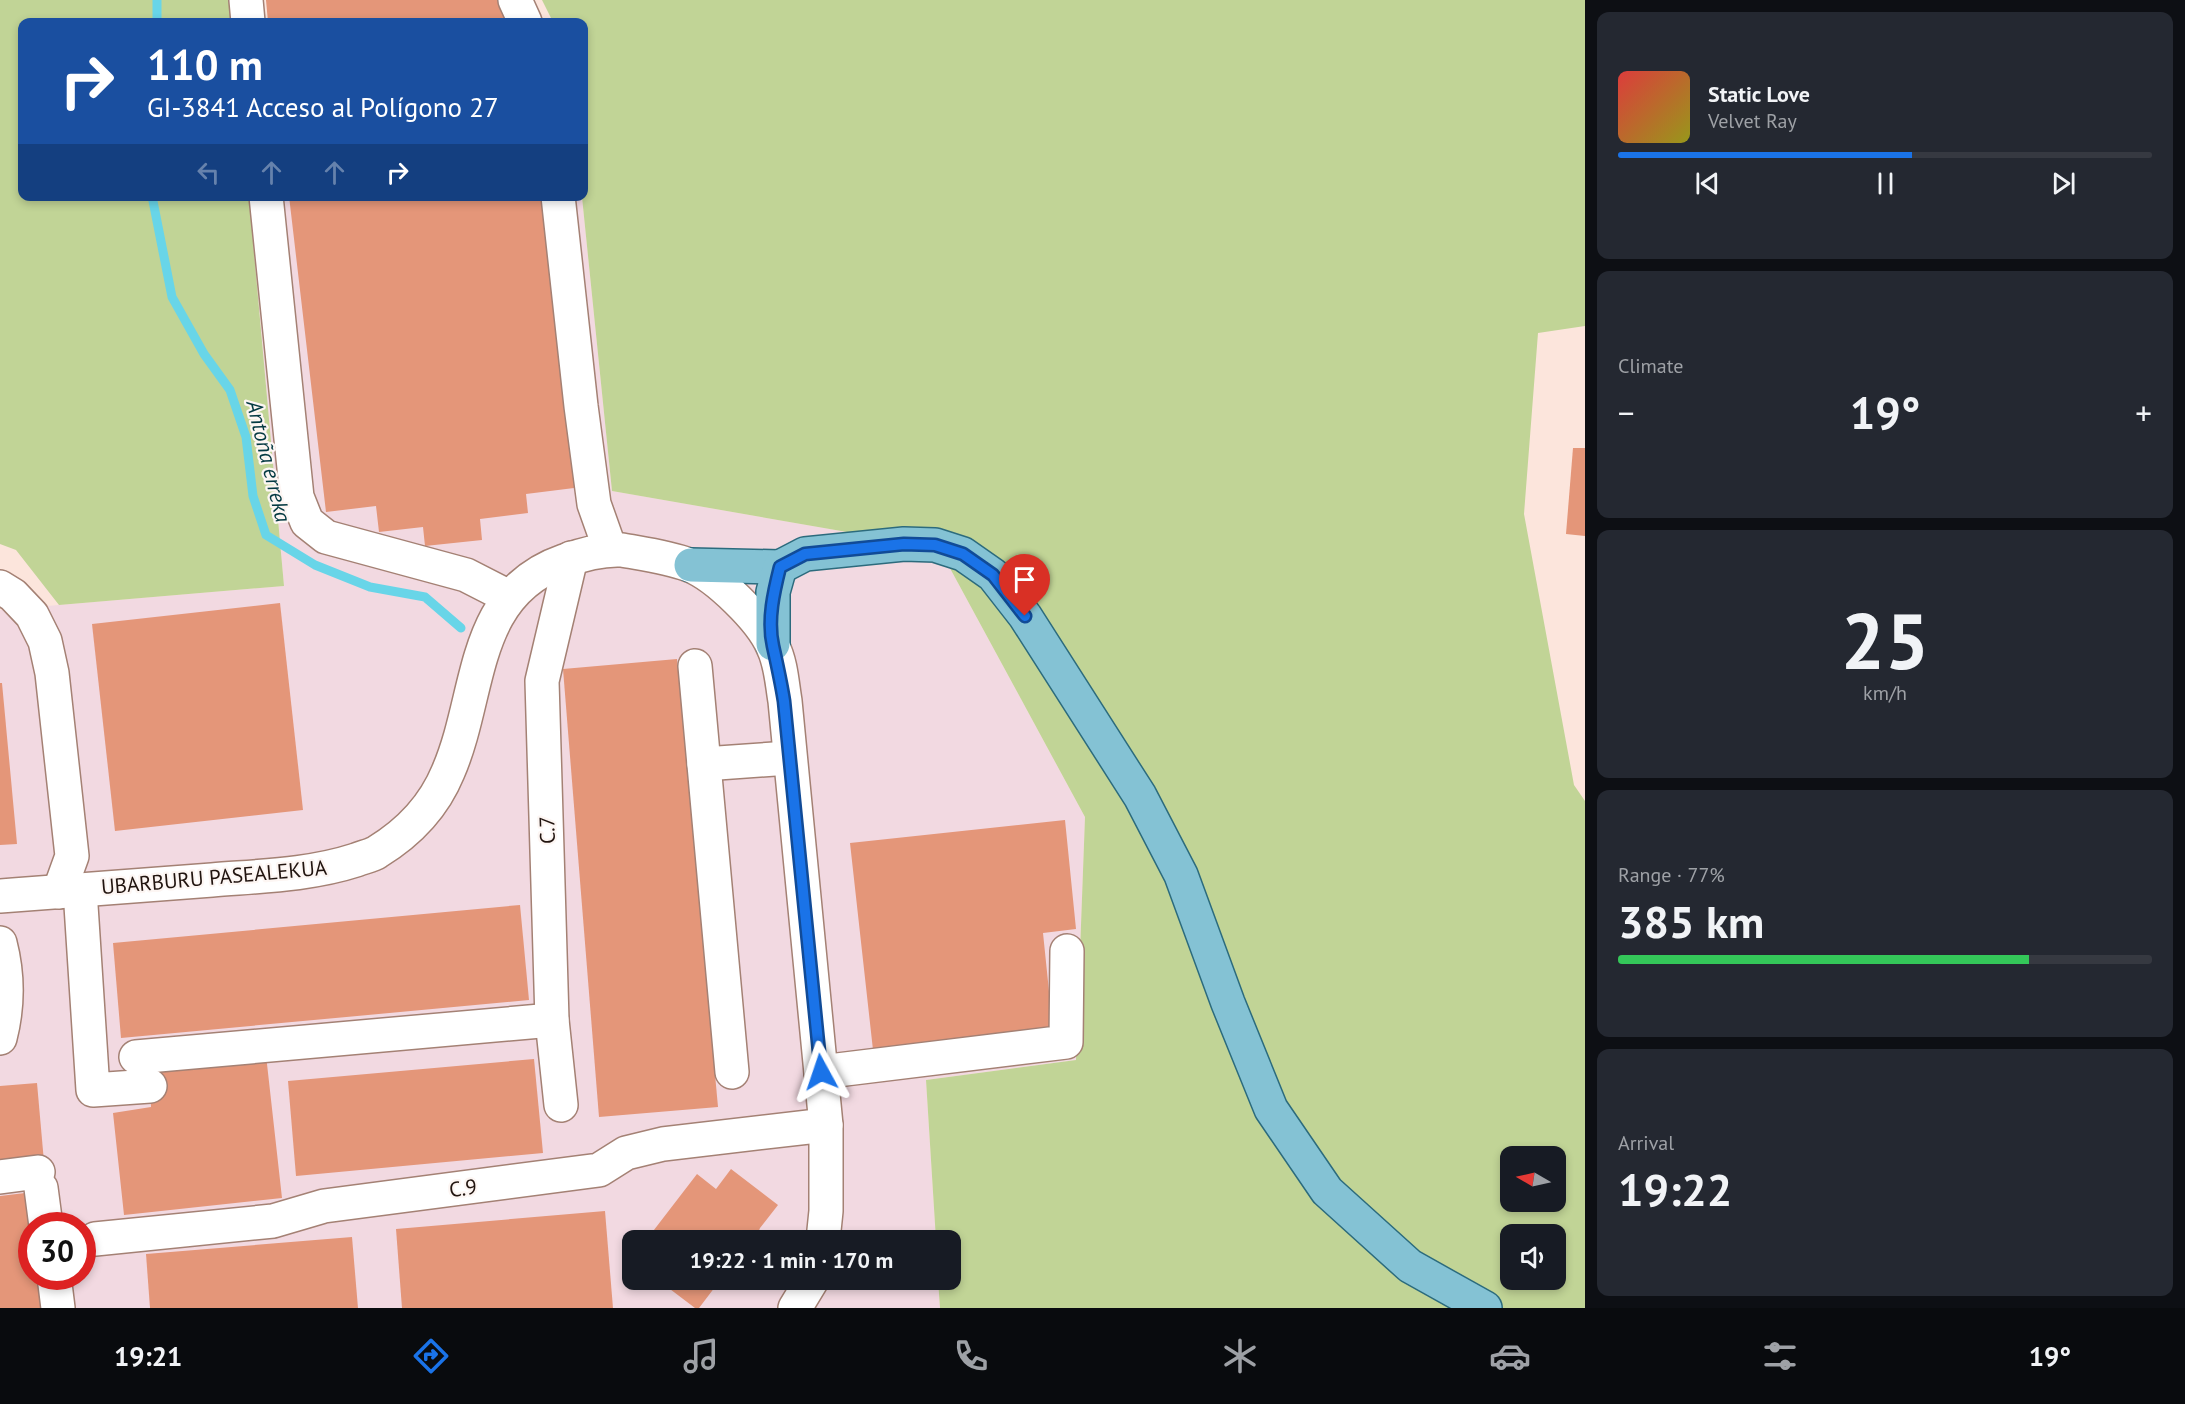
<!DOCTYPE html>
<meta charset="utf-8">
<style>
:root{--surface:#171b24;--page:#242831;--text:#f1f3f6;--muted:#9ea1a6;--line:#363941;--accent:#1a73e8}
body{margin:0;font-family:"PT Sans",sans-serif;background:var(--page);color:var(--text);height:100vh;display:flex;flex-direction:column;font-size:22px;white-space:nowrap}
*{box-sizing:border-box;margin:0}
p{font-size:20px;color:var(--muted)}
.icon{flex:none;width:33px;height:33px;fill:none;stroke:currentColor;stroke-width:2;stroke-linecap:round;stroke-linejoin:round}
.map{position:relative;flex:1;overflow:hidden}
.drawer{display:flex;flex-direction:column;gap:12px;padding:12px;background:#0d0f14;width:600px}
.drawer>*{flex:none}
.guide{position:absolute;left:18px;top:18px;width:570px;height:183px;border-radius:12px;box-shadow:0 3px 9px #0003;background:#1a4fa0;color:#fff;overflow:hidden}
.needle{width:39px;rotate:279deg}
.tools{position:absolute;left:1500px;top:1146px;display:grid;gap:12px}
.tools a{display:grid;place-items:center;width:66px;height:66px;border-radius:12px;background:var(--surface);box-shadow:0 3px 9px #0003;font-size:30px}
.speed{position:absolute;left:18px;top:1212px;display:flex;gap:12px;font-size:30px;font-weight:700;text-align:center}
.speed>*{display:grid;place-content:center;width:78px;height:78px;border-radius:50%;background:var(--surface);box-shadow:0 3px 9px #0003;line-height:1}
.speed .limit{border:9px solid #d22;background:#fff;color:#111}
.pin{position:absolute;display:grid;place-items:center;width:51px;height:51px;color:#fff;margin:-62px -26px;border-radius:50% 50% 50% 0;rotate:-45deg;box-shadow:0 0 6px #0007}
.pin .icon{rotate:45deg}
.me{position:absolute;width:66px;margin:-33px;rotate:355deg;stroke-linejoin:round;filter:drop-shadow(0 0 4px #0008)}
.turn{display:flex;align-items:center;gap:21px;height:126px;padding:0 30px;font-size:27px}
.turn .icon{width:78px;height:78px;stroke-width:2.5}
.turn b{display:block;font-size:42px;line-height:51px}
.lanes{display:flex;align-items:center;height:57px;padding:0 30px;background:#0003;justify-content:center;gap:30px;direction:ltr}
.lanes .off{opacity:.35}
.big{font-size:45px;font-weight:600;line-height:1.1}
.drawer .tile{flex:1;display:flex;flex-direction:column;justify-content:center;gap:9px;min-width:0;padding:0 21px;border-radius:12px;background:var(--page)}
.drawer .dial{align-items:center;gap:0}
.dial b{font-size:78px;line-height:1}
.song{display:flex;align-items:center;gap:18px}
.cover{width:72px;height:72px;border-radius:9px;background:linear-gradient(135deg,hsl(0 70% 55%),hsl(60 70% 35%))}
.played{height:6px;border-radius:3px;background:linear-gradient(90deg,var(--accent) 55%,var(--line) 55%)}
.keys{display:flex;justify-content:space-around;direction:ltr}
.heat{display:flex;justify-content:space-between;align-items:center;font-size:33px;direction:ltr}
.charge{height:9px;border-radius:4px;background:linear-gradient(90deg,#34c759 77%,var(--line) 0)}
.trip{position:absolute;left:622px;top:1230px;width:339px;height:60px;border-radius:12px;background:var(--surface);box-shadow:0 3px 9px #0003;font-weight:600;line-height:60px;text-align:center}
.menu{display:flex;height:96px;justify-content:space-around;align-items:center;background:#090b0e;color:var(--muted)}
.menu .icon{width:42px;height:42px}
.menu .current{color:var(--accent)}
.menu b{font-size:27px;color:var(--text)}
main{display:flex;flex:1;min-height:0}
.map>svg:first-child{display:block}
.industrial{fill:#f2d9e1;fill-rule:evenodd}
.green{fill:#c1d496;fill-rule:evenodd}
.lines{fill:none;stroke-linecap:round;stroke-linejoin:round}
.stream{stroke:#68d5e8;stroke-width:9}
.building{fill:#e49679}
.minor-casing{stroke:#a48174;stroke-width:36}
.major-casing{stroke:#2c6b7d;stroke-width:36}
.minor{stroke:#fff;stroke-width:33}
.major{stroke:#84c2d4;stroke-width:33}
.route-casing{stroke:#114b97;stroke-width:15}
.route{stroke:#1a73e8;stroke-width:10}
.labels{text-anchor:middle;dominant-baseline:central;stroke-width:4.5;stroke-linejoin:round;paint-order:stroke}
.street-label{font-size:21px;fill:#21140f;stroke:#fdf6f3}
.water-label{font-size:22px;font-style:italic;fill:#043a42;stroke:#fdf6f3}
</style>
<main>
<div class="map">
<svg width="1585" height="1308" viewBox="0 0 1585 1308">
<rect width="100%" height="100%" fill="#fce5dc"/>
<!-- industrial -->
<path class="industrial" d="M249 197H582L612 491 939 548 1085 817 1076 1060 926 1080 936 1240H633V1280H938L940 1308H0V610L284 586ZM32 1226H82V1276H32Z"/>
<!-- green -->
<g class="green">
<polygon points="0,0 231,0 233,22 22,22 22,196 249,197 284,586 59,605 16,550 0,544"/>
<path d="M542 0H1585V326L1538 333 1524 514 1574 785 1585 801V1308H940L938 1280H951V1240H936L926 1080 1076 1060 1085 817 939 548 612 491 582 197 584 196V22H553ZM1510 1156H1556V1202H1510ZM1510 1234H1556V1280H1510Z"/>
</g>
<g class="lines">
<!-- stream -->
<g class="stream">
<polyline points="157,0 157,22"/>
<polyline points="152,196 172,297 204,354 230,390 246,437 253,496 266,535 315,565 370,587 425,597 461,628"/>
</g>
</g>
<!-- building -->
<g class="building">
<polygon points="266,0 501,0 511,22 268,22"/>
<polygon points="289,196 549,196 582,487 526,494 528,513 480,519 482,540 425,546 423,527 379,532 376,506 326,512"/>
<polygon points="1573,448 1585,448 1585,536 1566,534"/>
<polygon points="280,603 303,810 115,831 92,624"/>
<polygon points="677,659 718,1107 599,1117 563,669"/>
<polygon points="0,683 2,683 17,844 0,845"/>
<polygon points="1065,820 1076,929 1043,933 1053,1030 873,1050 850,843"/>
<polygon points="520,905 529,1000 121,1038 113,943"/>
<polygon points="266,1055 282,1198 124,1215 113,1113 151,1107 149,1069"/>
<polygon points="534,1059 543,1153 296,1176 288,1081"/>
<polygon points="37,1083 44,1162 0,1166 0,1086"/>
<polygon points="731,1169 778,1205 760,1228 755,1240 647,1239 697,1174 716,1189"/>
<polygon points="25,1193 32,1226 32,1276 43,1276 50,1308 0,1308 0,1196"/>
<polygon points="605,1211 613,1308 402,1308 396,1229"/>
<polygon points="352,1237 358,1308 150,1308 146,1254"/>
<polygon points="658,1280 725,1280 715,1287 699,1308 695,1308"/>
</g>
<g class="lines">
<defs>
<g id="minor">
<polyline points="246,0 248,22"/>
<polyline points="515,0 525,22"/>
<polyline points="266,196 297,497 307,522 326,537 466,575 509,597"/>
<polyline points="558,196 581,406 594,504 610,549"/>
<polyline points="0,587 13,595 32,615 45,641 52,673 72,856 59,892"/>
<polyline points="695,666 732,1072"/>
<polyline points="704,764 789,758"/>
<polyline points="80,890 93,1090 150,1086"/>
<path d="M0 896C71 891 142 885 212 880 260 876 310 875 356 860 363 857 371 856 377 852 408 833 434 806 448 772 482 694 469 594 564 561 583 554 602 549 622 550 644 554 668 557 689 565 716 575 762 620 773 647 781 663 782 683 785 701L826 1125V1211L823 1240"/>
<path d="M0 943C8 974 8 1007 0 1038"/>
<polyline points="136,1057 552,1020"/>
<polyline points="821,1072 1066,1042 1067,951"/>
<polyline points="561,1105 552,1020 542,681 571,558"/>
<polyline points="0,1177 38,1172"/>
<polyline points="41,1188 46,1226"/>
<polyline points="95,1239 273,1221 324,1206 599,1170 626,1153 663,1144 826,1125"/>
<polyline points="54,1276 58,1308"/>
<polyline points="795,1308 812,1280"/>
</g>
<g id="major">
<polyline points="691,565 780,567"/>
<polyline points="780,567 805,554 904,544 935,545 963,554 993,575 1025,616 1140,796 1181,875 1228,1003 1271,1109 1327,1191 1410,1266 1485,1308"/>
<polyline points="773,644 773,592 780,567"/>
</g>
</defs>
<!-- minor casing -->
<use href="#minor" class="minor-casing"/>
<!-- major casing -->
<use href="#major" class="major-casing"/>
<!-- minor -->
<use href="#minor" class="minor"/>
<!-- major -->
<use href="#major" class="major"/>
</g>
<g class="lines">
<defs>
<path id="route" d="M821 1072 784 701C781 682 777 664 773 646 767 620 774 591 780 567L805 554 904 544 935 545 963 554 993 575 1025 616"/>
</defs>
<!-- route casing -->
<use href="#route" class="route-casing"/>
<!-- route -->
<use href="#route" class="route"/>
</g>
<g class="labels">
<!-- street labels -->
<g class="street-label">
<text transform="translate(547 830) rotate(-92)">C.7</text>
<text transform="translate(214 877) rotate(-5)">UBARBURU PASEALEKUA</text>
<text transform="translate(463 1188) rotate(-8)">C.9</text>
</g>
<!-- water labels -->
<g class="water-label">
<text transform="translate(269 461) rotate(76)">Antoña erreka</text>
</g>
</g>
</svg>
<div class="tools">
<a><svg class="needle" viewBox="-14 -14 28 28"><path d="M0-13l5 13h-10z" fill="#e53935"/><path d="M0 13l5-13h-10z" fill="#9ea1a6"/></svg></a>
<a><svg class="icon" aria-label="sound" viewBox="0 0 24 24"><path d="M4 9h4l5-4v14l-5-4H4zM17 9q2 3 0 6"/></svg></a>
</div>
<div class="speed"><div class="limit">30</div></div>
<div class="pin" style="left:1025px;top:616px;background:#d93025"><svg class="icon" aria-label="arrive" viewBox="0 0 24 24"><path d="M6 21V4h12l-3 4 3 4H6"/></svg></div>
<svg class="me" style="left:821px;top:1072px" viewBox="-20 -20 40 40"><path d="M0-17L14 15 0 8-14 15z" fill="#1a73e8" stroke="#fff" stroke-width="4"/></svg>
<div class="trip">19:22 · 1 min · 170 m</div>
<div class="guide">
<div class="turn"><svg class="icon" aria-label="right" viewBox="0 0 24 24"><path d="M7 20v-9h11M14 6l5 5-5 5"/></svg><div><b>110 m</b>GI-3841 Acceso al Polígono 27</div></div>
<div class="lanes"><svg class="icon off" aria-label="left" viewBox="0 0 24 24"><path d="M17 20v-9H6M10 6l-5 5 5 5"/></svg><svg class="icon off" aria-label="ahead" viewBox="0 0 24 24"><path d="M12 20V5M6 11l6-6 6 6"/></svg><svg class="icon off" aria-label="ahead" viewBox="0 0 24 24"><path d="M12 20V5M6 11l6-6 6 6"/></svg><svg class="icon" aria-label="right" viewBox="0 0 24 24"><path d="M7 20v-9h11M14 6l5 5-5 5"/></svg></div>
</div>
</div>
<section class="drawer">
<div class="tile">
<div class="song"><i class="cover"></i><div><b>Static Love</b><p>Velvet Ray</p></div></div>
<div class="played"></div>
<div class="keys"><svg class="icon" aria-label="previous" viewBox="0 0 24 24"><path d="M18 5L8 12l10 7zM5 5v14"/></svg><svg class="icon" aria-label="pause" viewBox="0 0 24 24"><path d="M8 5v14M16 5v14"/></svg><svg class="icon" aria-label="next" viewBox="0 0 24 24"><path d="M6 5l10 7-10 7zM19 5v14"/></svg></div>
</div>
<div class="tile"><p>Climate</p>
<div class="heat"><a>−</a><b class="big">19°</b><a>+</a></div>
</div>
<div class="tile dial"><b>25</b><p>km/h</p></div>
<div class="tile"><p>Range · 77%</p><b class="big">385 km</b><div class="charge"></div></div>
<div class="tile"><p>Arrival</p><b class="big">19:22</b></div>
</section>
</main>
<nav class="menu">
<b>19:21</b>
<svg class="icon current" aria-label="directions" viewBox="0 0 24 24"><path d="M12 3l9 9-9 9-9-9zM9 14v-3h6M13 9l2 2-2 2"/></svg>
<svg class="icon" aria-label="music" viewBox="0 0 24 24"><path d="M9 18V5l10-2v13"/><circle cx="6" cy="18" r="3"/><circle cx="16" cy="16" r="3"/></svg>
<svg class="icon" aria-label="phone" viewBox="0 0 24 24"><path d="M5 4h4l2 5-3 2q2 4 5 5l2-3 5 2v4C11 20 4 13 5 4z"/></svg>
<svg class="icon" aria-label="climate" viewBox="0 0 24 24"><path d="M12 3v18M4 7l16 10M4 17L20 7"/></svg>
<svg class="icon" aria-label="car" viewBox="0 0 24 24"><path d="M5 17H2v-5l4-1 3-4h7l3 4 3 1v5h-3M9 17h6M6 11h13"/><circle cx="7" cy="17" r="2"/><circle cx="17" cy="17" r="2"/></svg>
<svg class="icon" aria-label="filters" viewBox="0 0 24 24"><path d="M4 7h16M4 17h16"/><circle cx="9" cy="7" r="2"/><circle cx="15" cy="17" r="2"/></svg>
<b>19°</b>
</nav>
